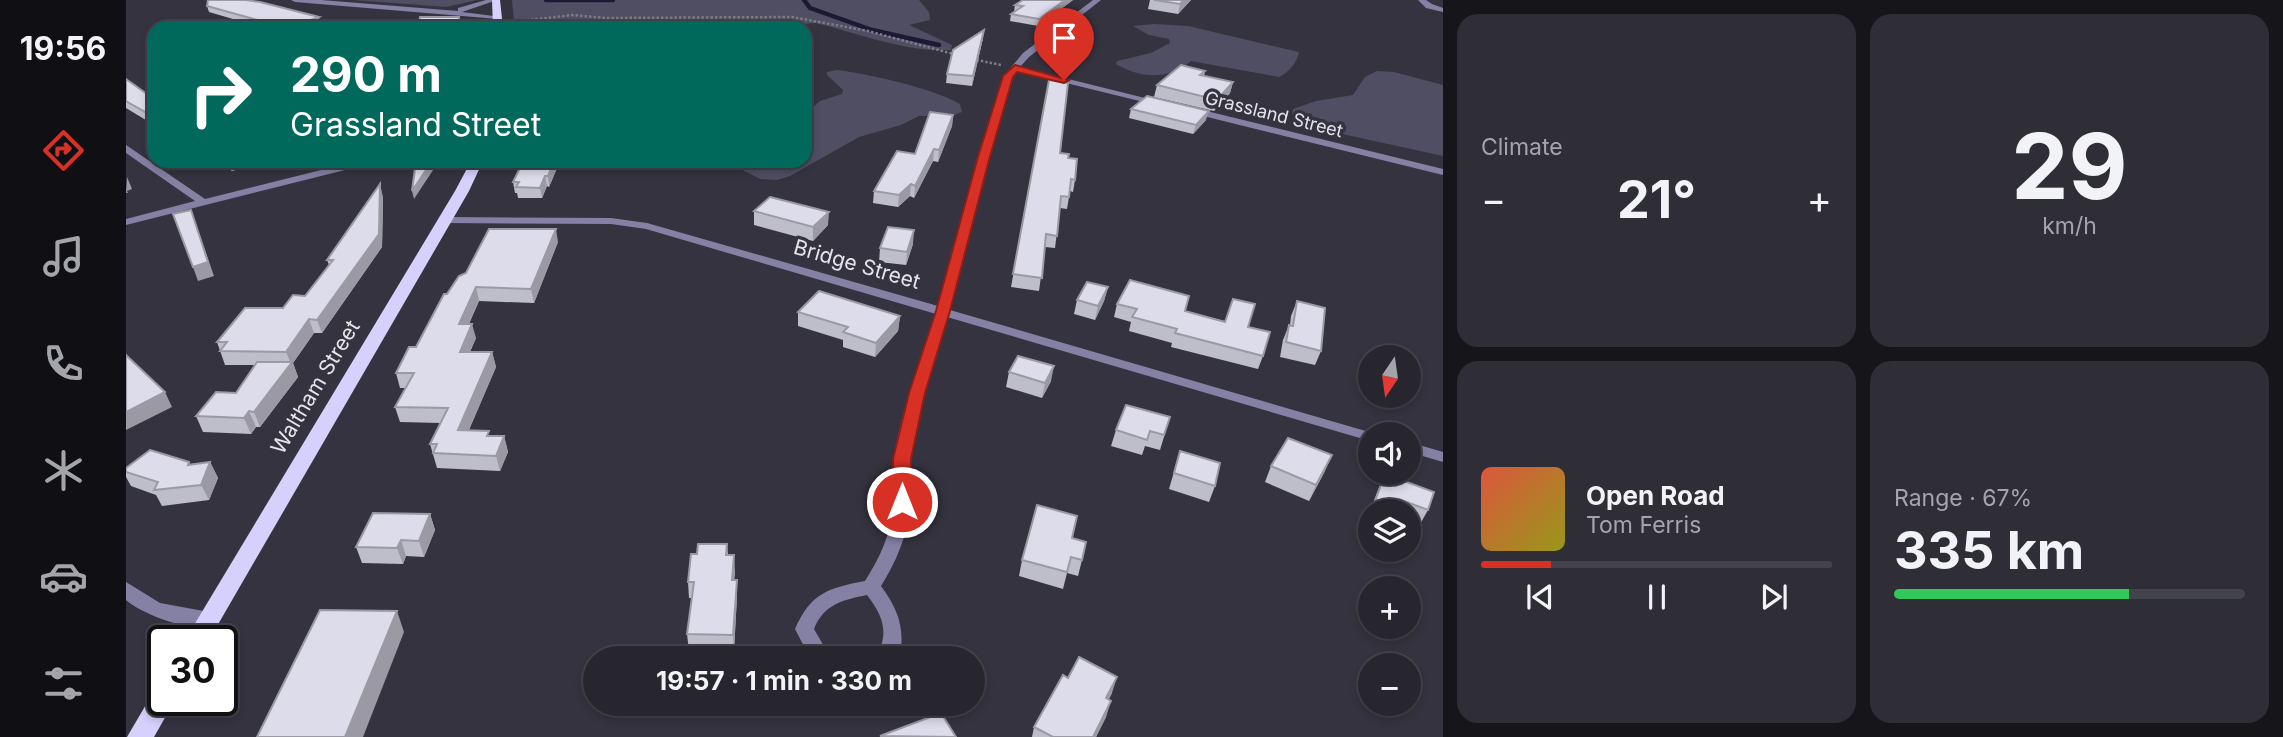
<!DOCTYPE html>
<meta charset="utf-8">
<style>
:root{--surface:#27262f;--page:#2f2e37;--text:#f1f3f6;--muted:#a4a5aa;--line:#43434b;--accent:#d93025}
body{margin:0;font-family:Inter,sans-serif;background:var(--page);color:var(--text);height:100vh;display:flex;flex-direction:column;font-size:26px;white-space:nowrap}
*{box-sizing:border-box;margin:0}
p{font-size:23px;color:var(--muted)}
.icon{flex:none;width:38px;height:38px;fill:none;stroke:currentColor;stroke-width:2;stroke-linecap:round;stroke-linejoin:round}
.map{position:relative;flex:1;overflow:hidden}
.panel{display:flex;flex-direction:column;gap:14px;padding:14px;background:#15151a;width:840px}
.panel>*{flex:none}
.hud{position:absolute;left:21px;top:21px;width:665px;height:147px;border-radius:21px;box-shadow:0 4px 10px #0003,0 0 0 2px var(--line);background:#00695c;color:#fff;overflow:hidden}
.needle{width:46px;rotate:193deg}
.buttons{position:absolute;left:1232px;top:345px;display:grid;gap:14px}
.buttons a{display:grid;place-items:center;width:63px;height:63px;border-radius:50%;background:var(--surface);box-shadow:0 4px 10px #0003,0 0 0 2px var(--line);font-size:35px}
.speed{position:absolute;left:21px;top:625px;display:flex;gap:14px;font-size:35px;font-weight:700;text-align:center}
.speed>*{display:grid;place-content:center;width:91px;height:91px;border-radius:50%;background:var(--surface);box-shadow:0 4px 10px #0003,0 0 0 2px var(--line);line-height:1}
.speed .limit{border:4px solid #111;border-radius:10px;background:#fff;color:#111}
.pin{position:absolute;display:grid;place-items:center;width:60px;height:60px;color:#fff;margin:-72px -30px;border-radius:50% 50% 50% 0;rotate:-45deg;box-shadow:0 0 7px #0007}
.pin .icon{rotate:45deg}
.me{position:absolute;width:77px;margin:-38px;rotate:0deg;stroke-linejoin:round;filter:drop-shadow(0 0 5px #0008)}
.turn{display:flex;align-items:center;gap:24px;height:147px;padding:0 28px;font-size:32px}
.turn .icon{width:91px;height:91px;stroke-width:2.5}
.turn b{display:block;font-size:49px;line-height:60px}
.big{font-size:52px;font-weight:700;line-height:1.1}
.panel .card{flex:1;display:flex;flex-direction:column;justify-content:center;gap:10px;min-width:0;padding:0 24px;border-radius:21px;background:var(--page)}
.panel .dial{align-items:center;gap:0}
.dial b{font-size:91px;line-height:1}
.song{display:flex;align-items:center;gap:21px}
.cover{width:84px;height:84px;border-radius:10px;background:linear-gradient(135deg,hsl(10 70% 55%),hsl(60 70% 35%))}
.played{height:7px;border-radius:4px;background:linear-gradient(90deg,var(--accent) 20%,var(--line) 20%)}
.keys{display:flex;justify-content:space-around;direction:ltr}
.heat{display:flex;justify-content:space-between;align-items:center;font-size:38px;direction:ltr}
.charge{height:10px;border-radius:5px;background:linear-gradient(90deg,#34c759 67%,var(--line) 0)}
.panel .tiles{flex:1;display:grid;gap:14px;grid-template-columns:repeat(2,1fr)}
.trip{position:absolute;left:457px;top:646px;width:402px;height:70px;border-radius:35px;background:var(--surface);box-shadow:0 4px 10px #0003,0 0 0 2px var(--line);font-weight:700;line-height:70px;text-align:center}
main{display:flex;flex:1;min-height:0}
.tabs{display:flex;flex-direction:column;width:126px;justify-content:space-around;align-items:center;background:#100f13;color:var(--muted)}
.tabs .icon{width:49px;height:49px}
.tabs .selected{color:var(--accent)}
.tabs b{font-size:32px;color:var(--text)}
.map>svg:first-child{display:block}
.green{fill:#504e63}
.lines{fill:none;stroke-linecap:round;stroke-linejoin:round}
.stream{stroke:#1d1836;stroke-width:4.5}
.path{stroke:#7d7c86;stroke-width:2.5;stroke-dasharray:2.5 2;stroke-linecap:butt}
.street{fill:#8481a4;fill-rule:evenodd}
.primary{fill:#d5d1fc;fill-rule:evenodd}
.wall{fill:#bebdca}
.shaded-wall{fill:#9b9aa4}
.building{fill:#dddceb;stroke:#9b9aa4;stroke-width:2}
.route{fill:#d93025;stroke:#8d1f18;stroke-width:2}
.labels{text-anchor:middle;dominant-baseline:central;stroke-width:7;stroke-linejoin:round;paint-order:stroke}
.far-street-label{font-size:18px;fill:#e4e4eb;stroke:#34333f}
.street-label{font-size:21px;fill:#e4e4eb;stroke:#34333f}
</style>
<main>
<nav class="tabs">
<b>19:56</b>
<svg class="icon selected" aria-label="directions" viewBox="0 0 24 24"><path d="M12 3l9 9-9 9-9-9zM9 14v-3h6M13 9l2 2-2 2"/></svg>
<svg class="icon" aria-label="music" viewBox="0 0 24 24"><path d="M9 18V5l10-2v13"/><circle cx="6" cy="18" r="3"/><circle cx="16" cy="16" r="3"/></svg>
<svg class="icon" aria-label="phone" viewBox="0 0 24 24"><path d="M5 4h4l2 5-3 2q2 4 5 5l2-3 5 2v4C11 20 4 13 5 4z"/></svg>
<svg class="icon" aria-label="climate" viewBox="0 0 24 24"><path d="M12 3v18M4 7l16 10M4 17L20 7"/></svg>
<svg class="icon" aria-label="car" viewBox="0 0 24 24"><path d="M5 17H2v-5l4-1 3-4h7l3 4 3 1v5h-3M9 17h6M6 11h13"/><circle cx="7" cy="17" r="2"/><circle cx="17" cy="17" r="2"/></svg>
<svg class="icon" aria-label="filters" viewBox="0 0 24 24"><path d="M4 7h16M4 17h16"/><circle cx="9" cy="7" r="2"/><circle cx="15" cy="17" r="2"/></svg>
</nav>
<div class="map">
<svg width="1317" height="737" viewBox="0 0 1317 737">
<rect width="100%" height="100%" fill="#34333f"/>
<!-- green -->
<g class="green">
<polygon points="227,0 351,0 320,7"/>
<path d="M386 0H793L803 12 804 20 783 25 826 45 825 50C780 53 733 33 689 23L677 24V28H567L546 23 388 22Z"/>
<path d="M1027 24 1062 26 1173 52C1171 63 1163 72 1153 77L1065 61C1043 80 1015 79 990 64L991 61 1025 53 1044 43 1043 39 1023 35 1007 26Z"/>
<path d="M711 70C743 74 806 88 834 104L836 112 825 116H793L775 125 733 137 664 176 651 180 634 179 609 166 590 163 679 161V114L694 101 716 94 717 90 701 75V72Z"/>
<polygon points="1251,71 1268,72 1317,85 1317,156 1184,127 1166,115 1167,109 1190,101 1227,95 1239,77"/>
</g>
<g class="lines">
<!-- stream -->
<g class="stream">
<polyline points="420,0 487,0"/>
<polyline points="678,0 684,8 746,30 813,45"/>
</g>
<!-- path -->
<g class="path">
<polyline points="387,22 446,15 479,18 666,17 742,31 831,55"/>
<polyline points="846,59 875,65"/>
</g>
<!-- street -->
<g class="street">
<polygon points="165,0 195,0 332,11 332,8 360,0 371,0 336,12 376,17 372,19 169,2"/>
<path d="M967 0H975L903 57 894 67 1039 103 1034 106 891 71 886 77 875 114 824 310 1250 434H1244V441L821 317C807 363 790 410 784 458 782 472 785 487 784 501 783 533 771 560 755 586 772 609 779 628 774 656L773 658H750C763 633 758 617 741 595 717 600 698 604 688 629L699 648 705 652 708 658H684L669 629C685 593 702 588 739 581 755 556 766 531 768 501 769 487 766 472 768 458 775 409 794 361 810 314L520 229 485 224 319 223 313 220 319 217 485 218 521 223 812 306 878 76 897 53Z"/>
<polygon points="1292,0 1300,0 1306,4 1317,8 1317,12 1300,8"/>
<polygon points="1064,107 1317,169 1317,175 1061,112 1061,108"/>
<polygon points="0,145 79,199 231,161 293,161 288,164 235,166 0,225 0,219 69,201 0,153"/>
<polygon points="1283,442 1317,452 1317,462 1283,452"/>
<path d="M0 582 34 603 83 612 90 615 92 620 90 625C66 633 19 616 0 600Z"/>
</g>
<!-- primary -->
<g class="primary">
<polygon points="366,0 374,0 377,28 367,28"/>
<polygon points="345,161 357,161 343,191 83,640 59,640 329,191"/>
<polygon points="37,688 37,700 49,700 28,737 1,737 28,691"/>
</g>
</g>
<!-- wall -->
<g class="wall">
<polygon points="947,0 912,26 884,21 885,14 888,12 889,5"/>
<polygon points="1024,0 1065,0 1052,14 1022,9"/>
<polygon points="81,6 195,24 183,28 138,28 83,12"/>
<polygon points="857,38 846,86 820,83 821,74"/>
<polygon points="1079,71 1078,76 1107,82 1104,93 1088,111 1028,97 1031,85"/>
<polygon points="0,79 28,99 28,125 0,108"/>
<polygon points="923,80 934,153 942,158 949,180 947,192 944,191 941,209 934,208 929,248 919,247 913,291 885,287"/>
<polygon points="1005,109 1080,120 1067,134 1003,118"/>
<polygon points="827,115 826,126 812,162 807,161 788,198 784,196 772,207 747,203 748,191 789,154"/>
<polygon points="93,161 137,161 106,171"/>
<polygon points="395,161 434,161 423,187 421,186 416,198 392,198 391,193 389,193 387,182 396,166"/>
<polygon points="257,197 256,247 196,333 188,333 167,363 172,377 134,427 130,427 125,434 77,432 70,416 110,393 129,365 99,365 91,342 179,296 203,265 201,260"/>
<polygon points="628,211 702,225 687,241 628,225"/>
<polygon points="432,242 408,303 353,301 343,324 350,338 344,352 366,352 370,367 343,430 364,436 378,436 382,452 374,471 311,468 304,444 314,423 274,422 269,407 280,388 274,388 270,373 290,347 321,294"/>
<polygon points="787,244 780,265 753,262 754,248"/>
<polygon points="982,287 978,301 969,320 948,314 951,300"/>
<polygon points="1171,301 1195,351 1189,365 1154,357 1157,340 1163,325 1164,325 1165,316"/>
<polygon points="991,304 1059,311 1122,327 1137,356 1132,369 1045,347 1046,343 1003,331 1005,322 988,317"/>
<polygon points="672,312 774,316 772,331 749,357 717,347 717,340 672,326"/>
<polygon points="883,372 925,381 916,398 880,387"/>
<polygon points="1044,417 1034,450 1019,446 1016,455 985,446 990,430"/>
<polygon points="1054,451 1089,486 1083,502 1043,489"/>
<polygon points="63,462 64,464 84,462 92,478 83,500 36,506 30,495 5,486 0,477 0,468"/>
<polygon points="1145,466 1199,471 1183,501 1139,482"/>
<polygon points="1259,474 1302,510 1293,526 1283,522 1283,511 1244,511 1244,518 1242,517 1252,490"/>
<polygon points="304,514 309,530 298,557 280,556 277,564 236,563 230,547"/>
<polygon points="946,538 956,560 952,576 941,573 937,589 893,576 896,560"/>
<polygon points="601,544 602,555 609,571 608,580 611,580 611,596 608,651 563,651 561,634 566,598 563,598 562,582 571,554"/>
<polygon points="942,678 986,693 983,699 980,717 970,737 906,737 908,727"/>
</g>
<!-- shaded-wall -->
<g class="shaded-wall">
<polygon points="939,0 947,0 912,26 913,19"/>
<polygon points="1058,0 1065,0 1052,14 1054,4"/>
<polygon points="193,17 195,24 183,28 160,28"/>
<polygon points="858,30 857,38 846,86 847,76"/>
<polygon points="1107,82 1104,93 1088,111 1091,100"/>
<polygon points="1083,111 1080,120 1067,134 1070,125"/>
<polygon points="827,115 826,126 812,162 813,150"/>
<polygon points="808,149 807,161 788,198 789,186"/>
<polygon points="103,161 137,161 106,171"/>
<polygon points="306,161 313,161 288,199 286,191"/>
<polygon points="428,161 434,161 423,187 422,176"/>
<polygon points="419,176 421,186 416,198 414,188"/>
<polygon points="1,177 6,189 1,191 2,193 0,193"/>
<polygon points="254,184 257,197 256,247 196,333 191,320"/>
<polygon points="785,184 784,196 772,207 773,195"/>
<polygon points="65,210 88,276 72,281 67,267"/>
<polygon points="703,212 702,225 687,241 687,227"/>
<polygon points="430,229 432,242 408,303 405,289"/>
<polygon points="788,230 787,244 780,265 781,252"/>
<polygon points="350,287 353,301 336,338 333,324"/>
<polygon points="982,287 978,301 969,320 972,306"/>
<polygon points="774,316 772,331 749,357 750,343"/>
<polygon points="183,319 188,333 167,363 172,377 134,427 128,412 165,364 160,352"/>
<polygon points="346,324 350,338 337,366 334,352"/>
<polygon points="366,352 370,367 336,445 332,430"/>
<polygon points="928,366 925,381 916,398 919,383"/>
<polygon points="39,392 46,407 0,430 0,412"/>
<polygon points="123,411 130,427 125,434 118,418"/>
<polygon points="378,436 382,452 374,471 370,456"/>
<polygon points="1206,455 1199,471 1183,501 1190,485"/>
<polygon points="84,462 92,478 83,500 75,485"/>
<polygon points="304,514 309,530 298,557 293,541"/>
<polygon points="275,540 280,556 277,564 271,548"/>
<polygon points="608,555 609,571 607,596 606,580"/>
<polygon points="611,580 611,596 608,651 607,635"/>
<polygon points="271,611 278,632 237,737 219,737"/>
<polygon points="991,677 986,693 975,714 980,698"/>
<polygon points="985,701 980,717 970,737 967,737"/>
</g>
<!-- building -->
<g class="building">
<polygon points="82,0 120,0 134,2 193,17 160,28 81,6"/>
<polygon points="897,0 939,0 913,19 885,14 897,6 889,5"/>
<polygon points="1028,0 1058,0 1054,4"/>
<polygon points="294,17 333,17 333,28 292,28"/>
<polygon points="464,21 490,21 487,28 461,28"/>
<polygon points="858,30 847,76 821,74 827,50"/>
<polygon points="1055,65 1079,71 1074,75 1107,82 1091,100 1031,85"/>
<polygon points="0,79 28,99 28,117 0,101"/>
<polygon points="923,80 942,83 934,153 943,154 942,158 951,159 949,180 945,179 943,197 935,196 931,236 920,234 916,278 887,274"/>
<polygon points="1021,96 1083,111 1070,125 1005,109"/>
<polygon points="804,112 827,115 813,150 808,149 789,186 785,184 773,195 748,191 771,151 789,154"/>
<polygon points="290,161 306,161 286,191"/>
<polygon points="395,161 428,161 422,176 419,176 414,188 390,187 393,182 387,182 397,162 395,162"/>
<polygon points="254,184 253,234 191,320 183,319 160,352 94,351 101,342 91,342 119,308 157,308 167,295 179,296 207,260 201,260"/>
<polygon points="644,197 703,212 687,227 628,211"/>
<polygon points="65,210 82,262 67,267 47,214"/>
<polygon points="762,227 788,230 781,252 754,248"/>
<polygon points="363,229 430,229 405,289 350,287 333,324 346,324 334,352 366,352 332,430 363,431 361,436 378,436 370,456 307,453 311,444 304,444 322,408 269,407 288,373 270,373 283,347 290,347 318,294 321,294 333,276 340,273"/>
<polygon points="1004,280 1063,296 1059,311 1099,322 1107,299 1129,304 1122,327 1144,332 1137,356 1049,333 1051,329 1006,317 1011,309 991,304"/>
<polygon points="961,282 982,287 972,306 951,300"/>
<polygon points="693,291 774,316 750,343 717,332 722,327 672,312"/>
<polygon points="1171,301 1199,308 1195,351 1160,342 1163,325 1167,326"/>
<polygon points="0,355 39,392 0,412"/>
<polygon points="892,356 928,366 919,383 883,372"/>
<polygon points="131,362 166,362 128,412 123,411 118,418 70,416 90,392 110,393"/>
<polygon points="1000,405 1044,417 1038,435 1024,431 1021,440 990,430"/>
<polygon points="1162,438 1206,455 1190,485 1145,466"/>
<polygon points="24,450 63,462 62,465 84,462 75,485 28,490 32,482 0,472 0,468"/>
<polygon points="1054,451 1094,463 1089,486 1048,473"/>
<polygon points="1259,474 1308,492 1302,510 1273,499 1270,509 1249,501"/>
<polygon points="911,505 951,516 946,538 960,542 956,560 945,557 941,572 896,560"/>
<polygon points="247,513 304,514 293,541 275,540 271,548 230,547"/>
<polygon points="572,544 601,544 600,555 608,555 606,580 611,580 607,635 561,634 568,582 562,582 565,554 571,554"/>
<polygon points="194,610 271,611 219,737 131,737"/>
<polygon points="953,657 991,677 980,698 985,701 967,737 927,737 908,727 937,675 942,678"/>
<polygon points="815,713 830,737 754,736"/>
</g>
<!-- route -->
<polygon class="route" points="889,65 943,80 938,83 891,72 887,77 863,160 824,311 799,393 785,459 786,502 783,507 769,507 767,502 767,459 783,393 810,311 851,160 877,76"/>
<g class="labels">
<!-- far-street labels -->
<g class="far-street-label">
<text transform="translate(1148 114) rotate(14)">Grassland Street</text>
</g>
<!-- street labels -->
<g class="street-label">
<text transform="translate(731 264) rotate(16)">Bridge Street</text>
<text transform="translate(189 387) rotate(-59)">Waltham Street</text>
</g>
</g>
</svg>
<div class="buttons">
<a><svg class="needle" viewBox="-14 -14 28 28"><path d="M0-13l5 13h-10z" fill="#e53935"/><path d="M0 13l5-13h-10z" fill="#a4a5aa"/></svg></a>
<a><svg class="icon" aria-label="sound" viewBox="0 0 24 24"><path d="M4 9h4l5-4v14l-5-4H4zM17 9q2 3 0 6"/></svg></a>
<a><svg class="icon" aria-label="layers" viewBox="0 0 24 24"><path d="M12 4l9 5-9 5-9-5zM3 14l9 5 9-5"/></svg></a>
<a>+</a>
<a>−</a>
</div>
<div class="speed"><div class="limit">30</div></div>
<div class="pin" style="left:938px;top:80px;background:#d93025"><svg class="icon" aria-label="arrive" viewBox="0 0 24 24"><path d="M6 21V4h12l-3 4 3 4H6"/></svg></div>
<svg class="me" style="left:776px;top:502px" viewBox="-20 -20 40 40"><circle r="17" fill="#d93025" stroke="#fff" stroke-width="3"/><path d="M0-11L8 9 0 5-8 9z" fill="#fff"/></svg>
<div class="trip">19:57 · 1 min · 330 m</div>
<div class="hud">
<div class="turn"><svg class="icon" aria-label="right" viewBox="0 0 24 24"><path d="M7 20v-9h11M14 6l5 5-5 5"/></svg><div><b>290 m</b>Grassland Street</div></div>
</div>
</div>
<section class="panel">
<div class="tiles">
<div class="card"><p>Climate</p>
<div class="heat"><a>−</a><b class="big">21°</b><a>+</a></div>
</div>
<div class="card dial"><b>29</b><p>km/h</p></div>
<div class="card">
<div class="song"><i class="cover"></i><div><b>Open Road</b><p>Tom Ferris</p></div></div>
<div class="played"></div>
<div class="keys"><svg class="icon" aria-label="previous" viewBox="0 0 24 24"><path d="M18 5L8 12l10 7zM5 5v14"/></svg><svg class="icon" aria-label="pause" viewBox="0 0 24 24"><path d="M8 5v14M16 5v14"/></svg><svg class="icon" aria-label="next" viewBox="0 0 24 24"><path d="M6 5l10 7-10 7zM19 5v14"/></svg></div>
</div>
<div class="card"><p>Range · 67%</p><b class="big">335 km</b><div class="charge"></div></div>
</div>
</section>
</main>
